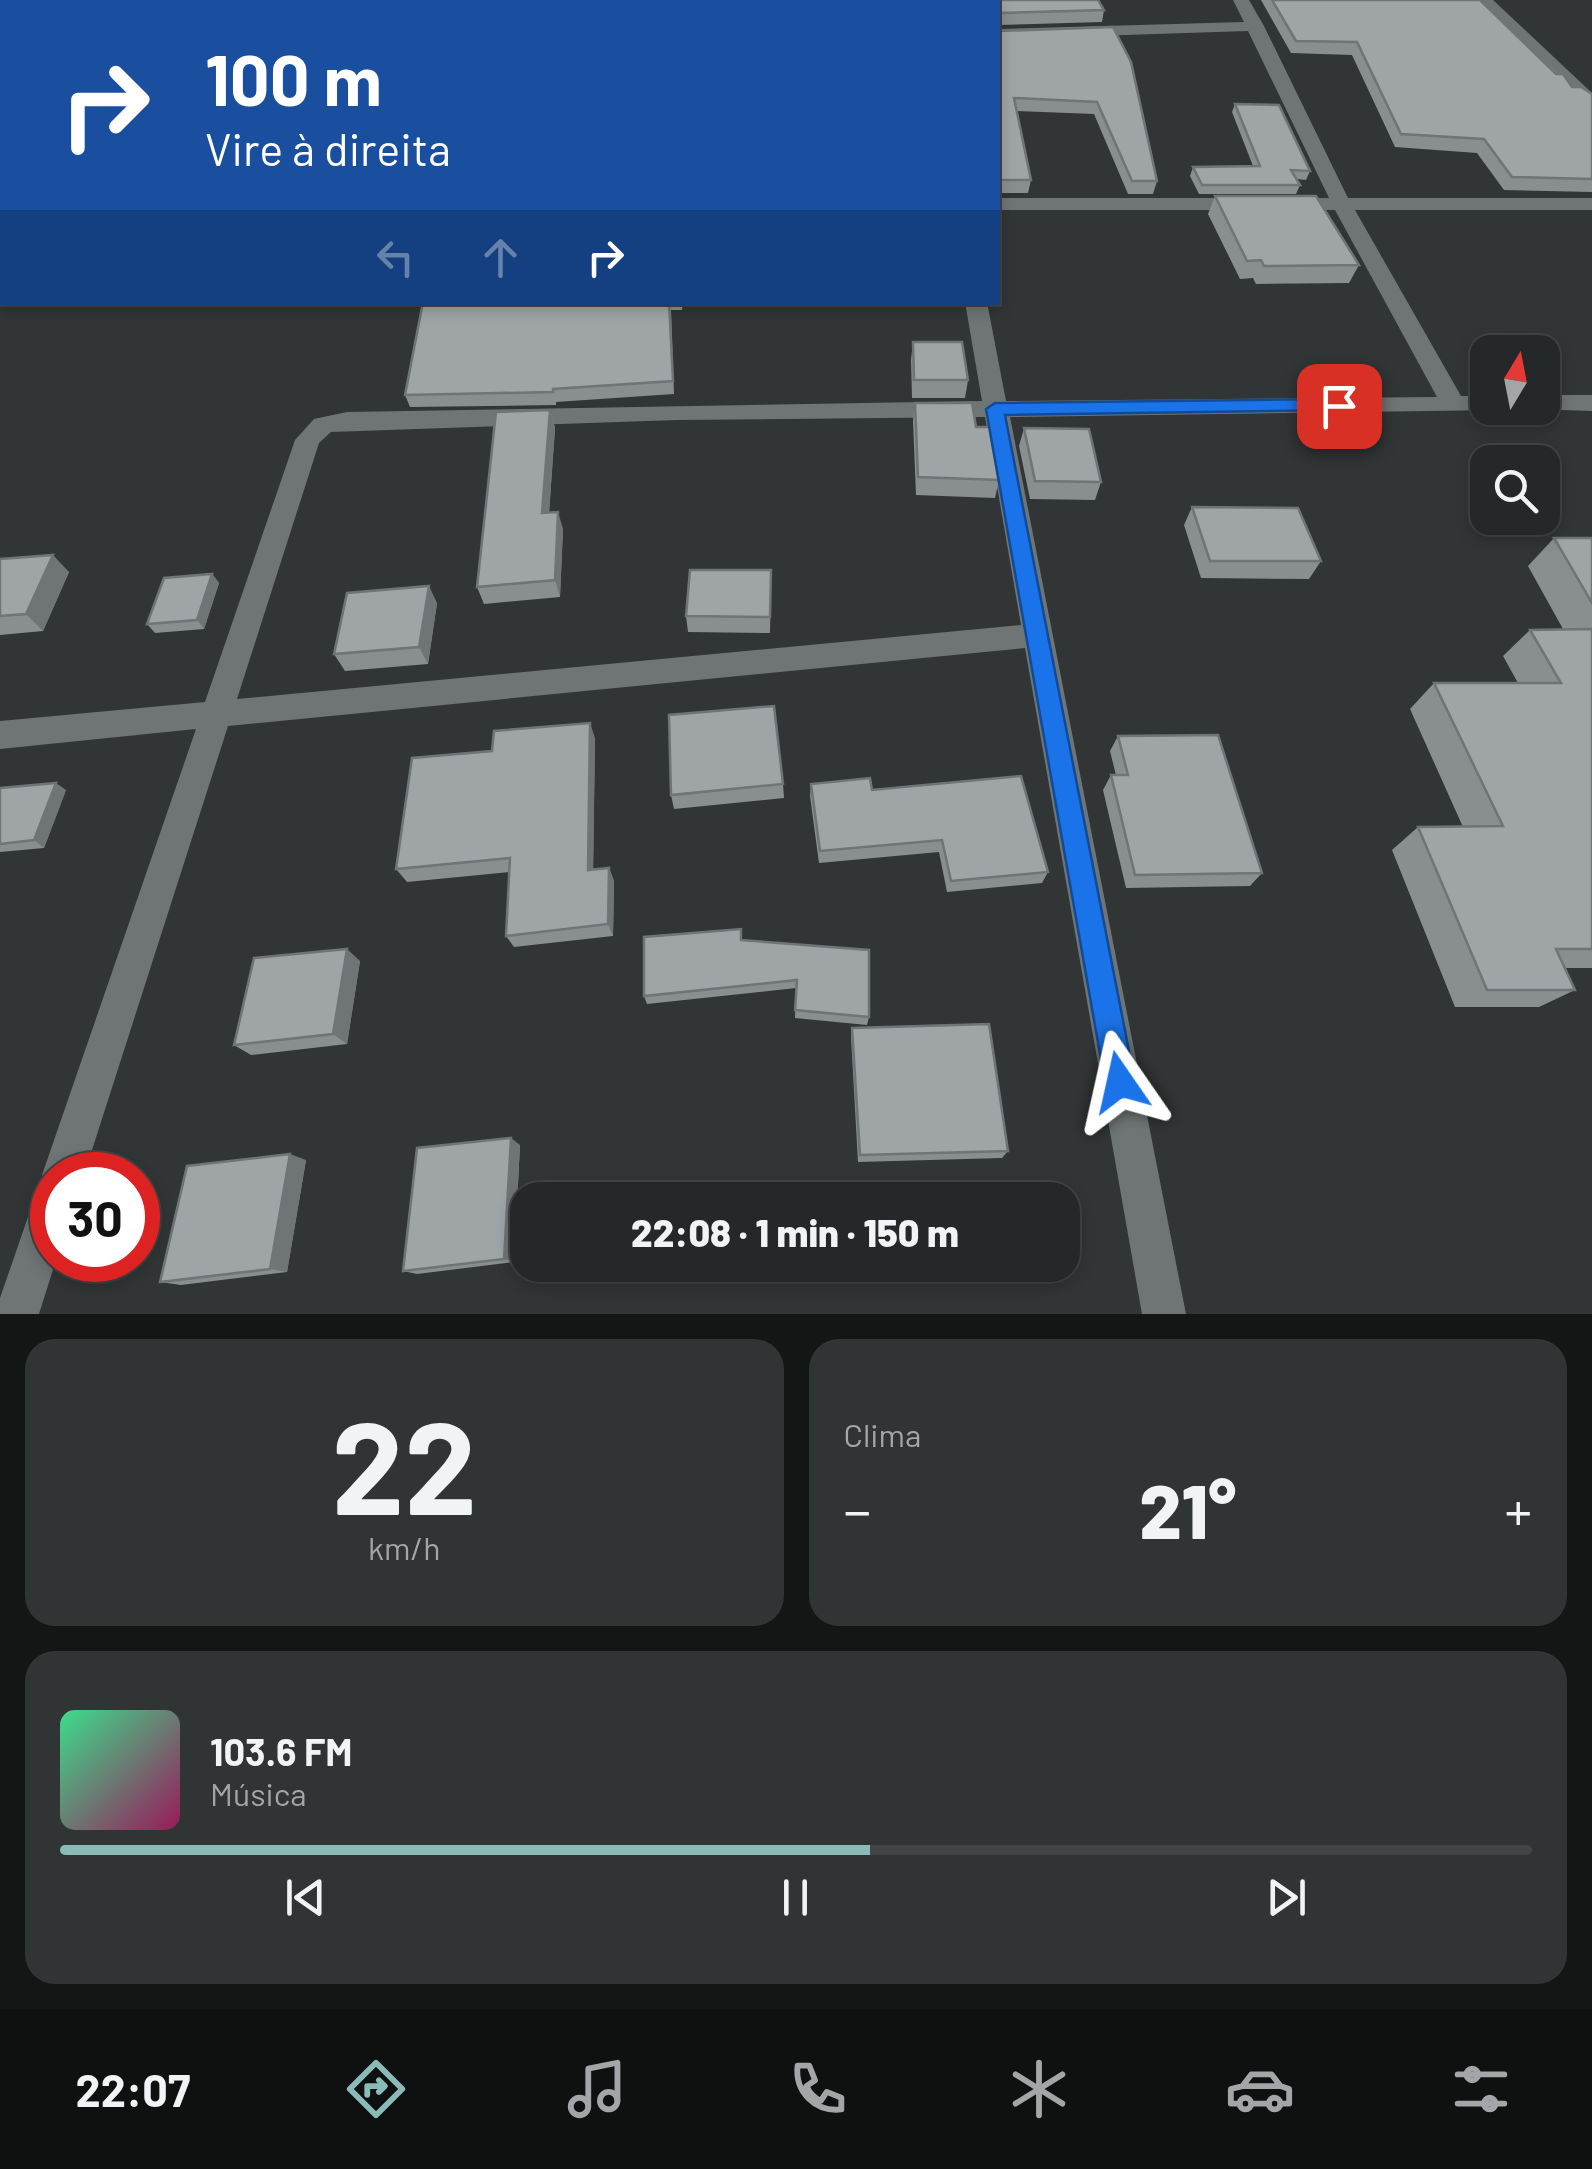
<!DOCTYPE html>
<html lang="pt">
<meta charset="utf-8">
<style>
:root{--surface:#252828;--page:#313434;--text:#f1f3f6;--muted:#a3a6a8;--line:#424445;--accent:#8bbbb9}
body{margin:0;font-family:Barlow,sans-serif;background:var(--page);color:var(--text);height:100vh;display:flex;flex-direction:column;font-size:38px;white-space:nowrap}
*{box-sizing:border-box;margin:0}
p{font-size:32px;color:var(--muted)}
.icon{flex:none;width:55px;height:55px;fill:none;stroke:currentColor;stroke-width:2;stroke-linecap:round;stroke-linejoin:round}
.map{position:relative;height:1314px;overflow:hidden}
.details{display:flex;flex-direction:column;gap:25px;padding:25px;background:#141616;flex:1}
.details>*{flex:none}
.hud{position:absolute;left:0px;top:0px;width:1000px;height:305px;box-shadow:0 5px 15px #0003,0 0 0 2px var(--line);background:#1a4fa0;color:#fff;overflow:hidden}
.needle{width:65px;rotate:10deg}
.tools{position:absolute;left:1470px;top:335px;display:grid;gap:20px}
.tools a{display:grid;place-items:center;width:90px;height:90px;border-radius:20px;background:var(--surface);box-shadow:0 5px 15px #0003,0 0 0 2px var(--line);font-size:50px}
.speed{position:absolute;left:30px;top:1152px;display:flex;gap:20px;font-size:50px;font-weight:700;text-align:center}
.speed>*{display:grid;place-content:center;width:130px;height:130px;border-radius:50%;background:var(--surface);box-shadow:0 5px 15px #0003,0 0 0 2px var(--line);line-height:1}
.speed .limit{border:15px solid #d22;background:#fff;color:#111}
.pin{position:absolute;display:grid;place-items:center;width:85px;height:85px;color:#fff;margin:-42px;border-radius:20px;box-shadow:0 5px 15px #0006}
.me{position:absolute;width:110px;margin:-55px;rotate:349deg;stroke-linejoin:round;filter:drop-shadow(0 0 8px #0008)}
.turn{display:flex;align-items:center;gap:35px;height:210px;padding:0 40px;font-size:45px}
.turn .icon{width:130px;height:130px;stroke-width:2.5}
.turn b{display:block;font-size:70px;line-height:85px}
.lanes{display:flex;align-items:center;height:95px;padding:0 40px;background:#0003;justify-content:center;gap:50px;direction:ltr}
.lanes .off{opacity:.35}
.big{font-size:75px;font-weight:800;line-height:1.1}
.details .tile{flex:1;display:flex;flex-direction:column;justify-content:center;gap:15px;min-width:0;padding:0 35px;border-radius:30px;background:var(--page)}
.details .dial{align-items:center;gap:0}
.dial b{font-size:130px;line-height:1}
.song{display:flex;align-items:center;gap:30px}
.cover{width:120px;height:120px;border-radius:15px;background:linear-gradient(135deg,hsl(150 70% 55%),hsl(330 70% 35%))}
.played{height:10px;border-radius:5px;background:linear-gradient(90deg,var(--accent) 55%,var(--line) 55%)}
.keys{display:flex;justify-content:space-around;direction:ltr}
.heat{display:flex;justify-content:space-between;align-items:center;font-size:55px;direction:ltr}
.details .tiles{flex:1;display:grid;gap:25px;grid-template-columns:1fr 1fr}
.tile:last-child{grid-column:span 2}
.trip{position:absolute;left:510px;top:1182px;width:570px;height:100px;border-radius:30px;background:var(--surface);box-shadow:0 5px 15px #0003,0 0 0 2px var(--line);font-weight:800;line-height:100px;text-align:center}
.tabs{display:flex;height:160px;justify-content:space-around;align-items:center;background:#0f1010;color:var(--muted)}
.tabs .icon{width:70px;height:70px}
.tabs .selected{color:var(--accent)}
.tabs b{font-size:45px;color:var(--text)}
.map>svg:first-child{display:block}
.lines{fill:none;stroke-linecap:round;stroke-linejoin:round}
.street{fill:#6f7475;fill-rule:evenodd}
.wall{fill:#898e8f}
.shaded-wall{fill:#6f7474}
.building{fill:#9fa5a6;stroke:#6f7474;stroke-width:2.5}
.route{fill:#1a73e8;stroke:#114b97;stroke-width:2.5}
</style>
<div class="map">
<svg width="1592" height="1314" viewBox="0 0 1592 1314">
<rect width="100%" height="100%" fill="#313536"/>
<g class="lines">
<!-- street -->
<g class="street">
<path d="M1233 0H1249L1264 26 1348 198H1592V210H1355L1461 396H1488V408L1497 410 1010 417 1186 1314H1142L1025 648 228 726 84 1175H52V1260H56L39 1314H0V1298L37 1191 47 1187 42 1175 196 729 0 749V721L205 702 295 440 314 419 347 412 982 401 965 302H987L1006 401 1437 397 1335 210H998V198H1329L1248 31 998 39V29L1244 22ZM985 417 1021 625 237 699 319 443 331 432 677 420Z"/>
<polygon points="1476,0 1493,0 1592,93 1592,108 1586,107"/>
<polygon points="2,13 2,24 0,25 0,14"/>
<polygon points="1542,395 1592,395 1592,411 1533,409 1542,408"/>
</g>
</g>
<!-- wall -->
<g class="wall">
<polygon points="776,0 1098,0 1104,10 1102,22 998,25 998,2 777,2"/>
<polygon points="1261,0 1480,0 1572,87 1592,94 1592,192 1504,190 1477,153 1395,147 1352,55 1291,53"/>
<polygon points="1113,27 1157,181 1153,194 1128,194 1094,114 1017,111 1031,180 1028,193 998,193 998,28 1000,31"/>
<polygon points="1235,104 1310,171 1306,180 1297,179 1300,185 1296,194 1199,194 1190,176 1193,167 1253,166 1232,112"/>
<rect x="0" y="109" width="2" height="60"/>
<polygon points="1215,196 1359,265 1349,283 1256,284 1253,278 1240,279 1208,214"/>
<polygon points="423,302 683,302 682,310 671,310 674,394 556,402 556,405 410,407 405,395"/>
<polygon points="913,342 968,380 965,398 912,398 911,360"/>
<polygon points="915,403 976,427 999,480 995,498 916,495 913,421"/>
<polygon points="550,410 555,428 549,512 563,529 560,597 484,604 477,587"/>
<polygon points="1024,428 1101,482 1095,500 1030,499 1019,446"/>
<polygon points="1192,507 1321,561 1309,579 1201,578 1184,525"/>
<polygon points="1554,538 1592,538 1592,968 1565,968 1575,990 1539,1007 1455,1007 1392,850 1418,827 1463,827 1410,709 1434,683 1518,683 1503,656 1530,630 1563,629 1528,566"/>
<polygon points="0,559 69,572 43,631 0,635"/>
<polygon points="771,570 770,633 688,632 686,616"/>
<polygon points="212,574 219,583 204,629 155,633 147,624"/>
<polygon points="437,603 428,664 345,671 334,654"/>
<polygon points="1118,736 1262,873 1250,886 1126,888 1103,790 1111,775 1116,775 1110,751"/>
<polygon points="595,738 593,870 609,868 614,881 613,936 514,947 506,936 510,872 407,882 396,869 492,751"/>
<polygon points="783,784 784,798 674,809 671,795"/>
<polygon points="811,784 872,790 1048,872 1042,883 947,892 939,852 819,863 810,796"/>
<polygon points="0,788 66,790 44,848 0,852"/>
<polygon points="742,940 869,1017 867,1025 795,1018 796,988 647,1004 644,996"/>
<polygon points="360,961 347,1044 251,1055 234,1045"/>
<polygon points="852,1028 1008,1151 1002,1158 858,1162 851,1037"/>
<polygon points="520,1145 514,1262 417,1274 403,1271"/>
<polygon points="306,1160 287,1272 181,1285 160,1282"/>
</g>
<!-- shaded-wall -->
<g class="shaded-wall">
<polygon points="550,410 555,428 548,530 542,513"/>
<polygon points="558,512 563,529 560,597 555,580"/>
<polygon points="53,555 69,572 43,631 26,614"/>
<polygon points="212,574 219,583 204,629 197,620"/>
<polygon points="429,586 437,603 428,664 419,647"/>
<polygon points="590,723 595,738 593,883 588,870"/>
<polygon points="56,783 66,790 44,848 34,840"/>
<polygon points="609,868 614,881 613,936 608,924"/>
<polygon points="347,949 360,961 347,1044 333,1034"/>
<polygon points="511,1138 520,1145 514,1262 504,1259"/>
<polygon points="290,1154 306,1160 287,1272 270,1269"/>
</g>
<!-- building -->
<g class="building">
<polygon points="182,0 410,0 408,2 180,2"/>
<polygon points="598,0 751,0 751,2 597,2"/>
<polygon points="779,0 1098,0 1104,10 1000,13 998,22 998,2 780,2"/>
<polygon points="1272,0 1480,0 1556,74 1563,74 1572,87 1581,87 1592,94 1592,179 1512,177 1484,139 1401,134 1357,42 1296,41"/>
<polygon points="1113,27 1131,62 1157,181 1132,181 1097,102 1014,98 1031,180 998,180 998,28 1000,31"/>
<polygon points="1235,104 1279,105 1310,171 1291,170 1300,185 1202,185 1193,167 1260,166"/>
<rect x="0" y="109" width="2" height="46"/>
<polygon points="1215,196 1316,196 1359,265 1264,266 1261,260 1247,261"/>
<polygon points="423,302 669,302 673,381 553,389 553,392 405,395"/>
<polygon points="913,342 962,342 968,380 914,380"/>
<polygon points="915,403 972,403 976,427 990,427 999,480 918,477"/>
<polygon points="550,410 542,513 558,512 555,580 477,587 496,412"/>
<polygon points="1024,428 1089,429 1101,482 1035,481"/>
<polygon points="1192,507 1298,508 1321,561 1210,561"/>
<polygon points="1554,538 1592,538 1592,603"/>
<polygon points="53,555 26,614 0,616 0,559"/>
<polygon points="690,570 771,570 770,617 686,616"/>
<polygon points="212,574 197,620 147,624 164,578"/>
<polygon points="429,586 419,647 334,654 347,593"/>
<polygon points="1592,629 1592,949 1556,949 1575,990 1487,990 1418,827 1503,826 1434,683 1561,683 1530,630"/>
<polygon points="774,706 783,784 671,795 669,715"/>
<polygon points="590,723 588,870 609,868 608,924 506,936 510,858 396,869 412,758 492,751 494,731"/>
<polygon points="1218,735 1262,873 1135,875 1111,775 1128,775 1118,736"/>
<polygon points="1021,776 1048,872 951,881 942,840 820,851 811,784 870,778 872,790"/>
<polygon points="56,783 34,840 0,844 0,788"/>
<polygon points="741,929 741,940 869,950 869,1017 795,1010 797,980 644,996 644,937"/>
<polygon points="347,949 333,1034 234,1045 254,958"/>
<polygon points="989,1024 1008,1151 860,1155 852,1028"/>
<polygon points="511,1138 504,1259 403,1271 417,1148"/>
<polygon points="290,1154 270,1269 160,1282 187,1166"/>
</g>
<!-- route -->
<polygon class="route" points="1339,399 1346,401 1346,410 1005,415 1135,1082 1131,1093 1120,1097 1110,1093 1105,1082 986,409 995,403"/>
</svg>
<div class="tools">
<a><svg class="needle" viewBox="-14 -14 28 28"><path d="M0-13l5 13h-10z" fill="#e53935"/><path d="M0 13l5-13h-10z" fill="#a3a6a8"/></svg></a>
<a><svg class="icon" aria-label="search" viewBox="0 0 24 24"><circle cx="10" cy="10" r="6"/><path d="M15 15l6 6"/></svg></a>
</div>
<div class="speed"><div class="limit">30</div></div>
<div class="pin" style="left:1339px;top:406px;background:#d93025"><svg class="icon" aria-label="arrive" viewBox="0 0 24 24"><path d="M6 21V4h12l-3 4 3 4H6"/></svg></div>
<svg class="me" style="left:1120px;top:1082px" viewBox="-20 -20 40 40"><path d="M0-17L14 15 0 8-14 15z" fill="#1a73e8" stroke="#fff" stroke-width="4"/></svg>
<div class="trip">22:08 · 1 min · 150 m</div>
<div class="hud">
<div class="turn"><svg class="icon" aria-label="right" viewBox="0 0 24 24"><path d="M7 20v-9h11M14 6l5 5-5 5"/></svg><div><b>100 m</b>Vire à direita</div></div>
<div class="lanes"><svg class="icon off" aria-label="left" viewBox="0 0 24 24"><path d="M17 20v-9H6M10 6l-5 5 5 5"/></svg><svg class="icon off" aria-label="ahead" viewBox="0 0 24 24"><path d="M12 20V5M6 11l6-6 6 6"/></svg><svg class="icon" aria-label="right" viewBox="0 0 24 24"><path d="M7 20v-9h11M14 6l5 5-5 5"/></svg></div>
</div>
</div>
<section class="details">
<div class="tiles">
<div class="tile dial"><b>22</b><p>km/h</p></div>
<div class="tile"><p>Clima</p>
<div class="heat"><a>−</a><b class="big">21°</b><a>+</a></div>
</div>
<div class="tile">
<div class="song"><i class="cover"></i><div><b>103.6 FM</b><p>Música</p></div></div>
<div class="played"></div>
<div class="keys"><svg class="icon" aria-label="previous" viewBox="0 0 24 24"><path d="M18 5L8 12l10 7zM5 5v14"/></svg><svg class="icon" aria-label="pause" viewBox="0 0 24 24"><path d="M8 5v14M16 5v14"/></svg><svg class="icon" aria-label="next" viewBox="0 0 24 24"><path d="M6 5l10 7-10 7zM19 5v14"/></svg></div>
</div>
</div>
</section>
<nav class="tabs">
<b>22:07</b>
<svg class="icon selected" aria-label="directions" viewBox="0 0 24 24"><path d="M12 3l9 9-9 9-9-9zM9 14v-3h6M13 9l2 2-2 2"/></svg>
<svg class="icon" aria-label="music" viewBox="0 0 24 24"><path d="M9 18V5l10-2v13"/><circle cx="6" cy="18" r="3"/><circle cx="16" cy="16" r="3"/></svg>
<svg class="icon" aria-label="phone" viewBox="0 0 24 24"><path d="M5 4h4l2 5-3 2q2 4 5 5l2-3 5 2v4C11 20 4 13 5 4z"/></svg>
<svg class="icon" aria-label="climate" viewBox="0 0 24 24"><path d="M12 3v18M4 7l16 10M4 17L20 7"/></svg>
<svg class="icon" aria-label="car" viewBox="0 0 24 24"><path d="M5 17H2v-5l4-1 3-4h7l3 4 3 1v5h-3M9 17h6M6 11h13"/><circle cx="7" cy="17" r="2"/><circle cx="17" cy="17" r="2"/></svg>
<svg class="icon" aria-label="filters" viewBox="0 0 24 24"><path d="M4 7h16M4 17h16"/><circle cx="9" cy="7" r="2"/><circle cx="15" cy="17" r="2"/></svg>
</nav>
